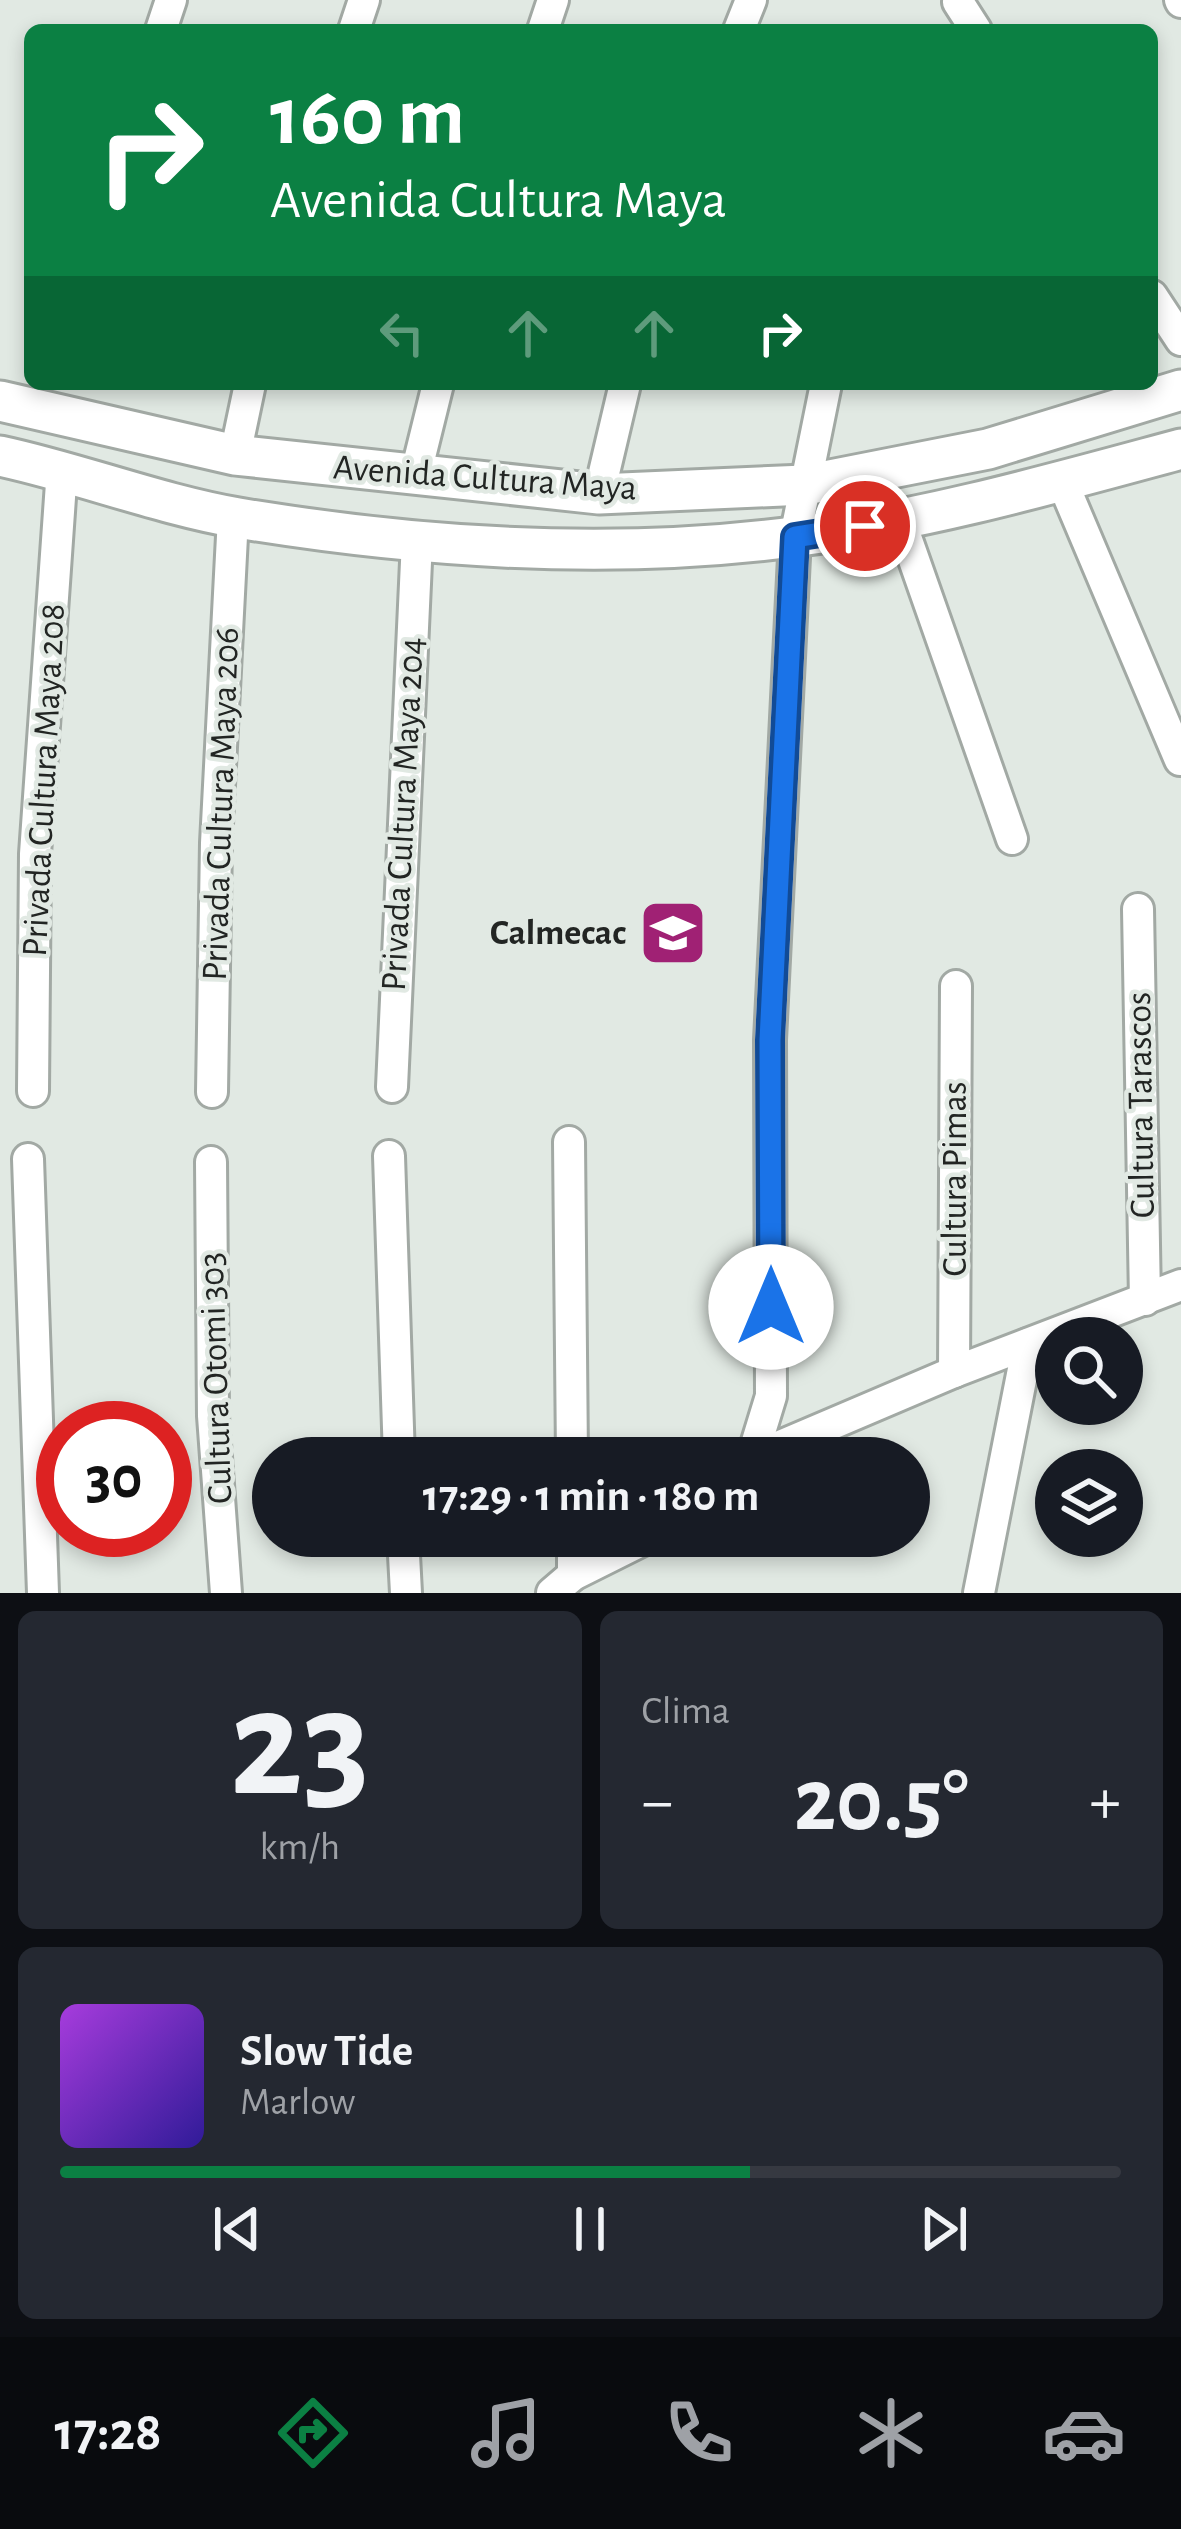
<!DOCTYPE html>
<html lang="es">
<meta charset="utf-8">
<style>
:root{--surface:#171b24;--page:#242831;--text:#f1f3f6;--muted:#9ea1a6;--line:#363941;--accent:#0b8043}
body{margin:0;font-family:"Alegreya Sans",sans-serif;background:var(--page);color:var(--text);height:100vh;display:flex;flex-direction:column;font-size:45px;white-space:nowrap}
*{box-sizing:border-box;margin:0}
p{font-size:39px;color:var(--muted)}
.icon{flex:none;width:66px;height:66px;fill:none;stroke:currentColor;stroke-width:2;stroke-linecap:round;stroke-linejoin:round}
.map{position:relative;height:1593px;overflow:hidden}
.drawer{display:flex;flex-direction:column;gap:18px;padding:18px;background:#0d0f14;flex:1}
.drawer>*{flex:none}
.hud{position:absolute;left:24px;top:24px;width:1134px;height:366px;border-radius:18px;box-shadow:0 6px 18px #0003;background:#0b8043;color:#fff;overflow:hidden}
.fabs{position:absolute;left:1035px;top:1317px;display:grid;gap:24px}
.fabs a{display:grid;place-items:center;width:108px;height:108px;border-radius:50%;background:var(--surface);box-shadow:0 6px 18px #0003;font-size:60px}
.speed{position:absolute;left:36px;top:1401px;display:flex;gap:24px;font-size:60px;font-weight:700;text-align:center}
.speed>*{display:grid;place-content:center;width:156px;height:156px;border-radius:50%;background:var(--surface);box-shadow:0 6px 18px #0003;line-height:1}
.speed .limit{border:18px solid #d22;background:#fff;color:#111}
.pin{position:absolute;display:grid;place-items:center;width:102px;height:102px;color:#fff;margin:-51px;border:6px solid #fff;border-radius:50%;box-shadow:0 3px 12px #0007}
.me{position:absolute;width:132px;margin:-66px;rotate:0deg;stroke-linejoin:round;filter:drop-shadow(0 0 9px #0008)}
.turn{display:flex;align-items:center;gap:42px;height:252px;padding:0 48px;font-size:54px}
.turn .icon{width:156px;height:156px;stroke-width:2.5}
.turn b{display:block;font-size:84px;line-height:102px}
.lanes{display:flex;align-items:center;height:114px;padding:0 48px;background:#0003;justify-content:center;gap:60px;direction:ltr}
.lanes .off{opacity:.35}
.big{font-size:90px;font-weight:700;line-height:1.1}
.drawer .card{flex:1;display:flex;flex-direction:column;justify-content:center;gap:18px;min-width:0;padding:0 42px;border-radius:18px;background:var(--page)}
.drawer .dial{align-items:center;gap:0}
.dial b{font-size:156px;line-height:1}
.song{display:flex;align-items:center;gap:36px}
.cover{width:144px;height:144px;border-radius:18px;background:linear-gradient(135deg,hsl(280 70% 55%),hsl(250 70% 35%))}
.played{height:12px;border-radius:6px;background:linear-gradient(90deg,var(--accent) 65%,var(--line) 65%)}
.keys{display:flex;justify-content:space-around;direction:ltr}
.heat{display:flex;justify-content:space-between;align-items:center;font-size:66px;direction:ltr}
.drawer .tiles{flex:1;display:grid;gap:18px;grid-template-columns:1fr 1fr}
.card:last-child{grid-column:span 2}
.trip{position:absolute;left:252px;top:1437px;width:678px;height:120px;border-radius:60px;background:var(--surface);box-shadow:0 6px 18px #0003;font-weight:700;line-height:120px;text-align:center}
.dock{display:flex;height:192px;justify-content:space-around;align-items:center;background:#090b0e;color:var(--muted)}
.dock .icon{width:84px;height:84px}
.dock .active{color:var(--accent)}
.dock b{font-size:54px;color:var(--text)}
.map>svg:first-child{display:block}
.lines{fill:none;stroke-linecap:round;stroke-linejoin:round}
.minor-casing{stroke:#a2a9a4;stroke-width:36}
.tertiary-casing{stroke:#a2a9a4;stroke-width:45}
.minor{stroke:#fff;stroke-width:30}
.tertiary{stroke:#fff;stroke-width:39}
.route-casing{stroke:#114b97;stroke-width:30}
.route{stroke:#1a73e8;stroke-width:21}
.labels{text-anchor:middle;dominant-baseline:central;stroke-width:9;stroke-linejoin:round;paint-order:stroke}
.street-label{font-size:36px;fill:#222523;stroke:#e1e9e3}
.poi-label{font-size:36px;font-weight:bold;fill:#222523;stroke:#e1e9e3;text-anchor:end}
</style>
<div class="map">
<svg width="1181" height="1593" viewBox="0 0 1181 1593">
<rect width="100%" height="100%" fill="#e1e9e3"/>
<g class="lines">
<defs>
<g id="minor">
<polyline points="1180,0 1181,2"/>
<polyline points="958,2 976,30"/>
<polyline points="161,30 171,0"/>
<polyline points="354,30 364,0"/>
<polyline points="543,30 553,0"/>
<polyline points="739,30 751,0"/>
<polyline points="1152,296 1181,340"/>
<polyline points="235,455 250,384"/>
<polyline points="415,477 438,384"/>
<polyline points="1062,481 1180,760"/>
<polyline points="599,494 625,384"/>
<polyline points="900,520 1012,839"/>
<polyline points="1138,909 1145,1300"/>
<polyline points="392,1087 417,540"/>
<polyline points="33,1091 35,854 62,469"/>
<polyline points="212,1092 216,843 233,517"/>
<polyline points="569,1142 572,1458"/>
<polyline points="389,1156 399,1458"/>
<polyline points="28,1159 43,1593"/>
<polyline points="211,1162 213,1416 226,1593"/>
<polyline points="954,1372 956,986"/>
<polyline points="752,1458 771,1396 770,1040 795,537 826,384"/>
<polyline points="752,1458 954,1372 1181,1285"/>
<polyline points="403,1536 406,1593"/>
<polyline points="573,1536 573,1575"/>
<polyline points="552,1593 573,1575 651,1536"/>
<polyline points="979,1593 1028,1344"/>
</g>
<g id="tertiary">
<polyline points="0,401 235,455 599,494 805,485 988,449 1181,390"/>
<path d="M0 456C79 473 158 504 238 518 420 548 616 561 800 536 929 519 1055 483 1181 449"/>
</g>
</defs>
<!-- minor casing -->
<use href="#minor" class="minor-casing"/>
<!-- tertiary casing -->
<use href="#tertiary" class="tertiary-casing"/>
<!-- minor -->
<use href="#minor" class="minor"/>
<!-- tertiary -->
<use href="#tertiary" class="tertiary"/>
</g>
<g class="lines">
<defs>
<polyline id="route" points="771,1307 770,1040 795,537 865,526"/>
</defs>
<!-- route casing -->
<use href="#route" class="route-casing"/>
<!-- route -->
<use href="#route" class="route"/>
</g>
<!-- icons -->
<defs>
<symbol id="school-square" viewBox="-11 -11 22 22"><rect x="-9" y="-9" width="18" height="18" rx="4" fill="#a02174" stroke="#e1e9e3"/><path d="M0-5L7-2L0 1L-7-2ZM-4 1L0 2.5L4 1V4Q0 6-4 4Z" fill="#fff"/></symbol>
</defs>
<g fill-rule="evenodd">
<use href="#school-square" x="635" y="895" width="76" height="76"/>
</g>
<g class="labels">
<!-- street labels -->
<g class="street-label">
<text transform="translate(485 478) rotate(4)">Avenida Cultura Maya</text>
<text transform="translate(44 780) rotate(-87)">Privada Cultura Maya 208</text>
<text transform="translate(221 804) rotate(-88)">Privada Cultura Maya 206</text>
<text transform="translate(403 814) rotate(-87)">Privada Cultura Maya 204</text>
<text transform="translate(1141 1105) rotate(-91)">Cultura Tarascos</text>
<text transform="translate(955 1179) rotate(-90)">Cultura Pimas</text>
<text transform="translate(216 1378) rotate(-92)">Cultura Otomi 303</text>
</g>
<!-- poi labels -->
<g class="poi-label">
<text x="626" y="933">Calmecac</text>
</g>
</g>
</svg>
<div class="fabs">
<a><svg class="icon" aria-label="search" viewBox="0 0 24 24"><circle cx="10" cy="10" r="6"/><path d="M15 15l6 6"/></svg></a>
<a><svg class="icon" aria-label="layers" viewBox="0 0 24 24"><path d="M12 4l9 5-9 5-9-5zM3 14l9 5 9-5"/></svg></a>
</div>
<div class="speed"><div class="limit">30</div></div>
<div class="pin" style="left:865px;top:526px;background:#d93025"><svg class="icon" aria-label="arrive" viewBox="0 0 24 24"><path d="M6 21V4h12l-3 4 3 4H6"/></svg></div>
<svg class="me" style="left:771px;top:1307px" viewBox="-20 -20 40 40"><circle r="19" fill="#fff"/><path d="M0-13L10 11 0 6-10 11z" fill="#1a73e8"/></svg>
<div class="trip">17:29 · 1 min · 180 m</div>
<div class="hud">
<div class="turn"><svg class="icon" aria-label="right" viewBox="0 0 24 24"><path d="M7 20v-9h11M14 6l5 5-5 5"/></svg><div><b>160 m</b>Avenida Cultura Maya</div></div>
<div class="lanes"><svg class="icon off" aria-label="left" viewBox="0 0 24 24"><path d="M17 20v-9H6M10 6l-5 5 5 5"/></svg><svg class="icon off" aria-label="ahead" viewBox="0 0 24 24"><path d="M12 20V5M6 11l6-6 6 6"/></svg><svg class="icon off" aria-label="ahead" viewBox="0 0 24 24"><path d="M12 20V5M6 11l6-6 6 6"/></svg><svg class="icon" aria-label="right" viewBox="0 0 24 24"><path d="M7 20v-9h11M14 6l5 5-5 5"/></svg></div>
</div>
</div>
<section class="drawer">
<div class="tiles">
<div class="card dial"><b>23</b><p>km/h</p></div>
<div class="card"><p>Clima</p>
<div class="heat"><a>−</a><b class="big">20.5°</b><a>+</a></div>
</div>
<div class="card">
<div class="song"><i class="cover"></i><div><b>Slow Tide</b><p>Marlow</p></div></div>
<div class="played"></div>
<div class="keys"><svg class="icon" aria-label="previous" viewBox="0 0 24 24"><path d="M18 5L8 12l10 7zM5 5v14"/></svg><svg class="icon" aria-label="pause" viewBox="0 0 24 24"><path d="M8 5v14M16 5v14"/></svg><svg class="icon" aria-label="next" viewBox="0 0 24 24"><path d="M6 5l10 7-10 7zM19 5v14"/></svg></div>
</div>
</div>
</section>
<nav class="dock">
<b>17:28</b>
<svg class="icon active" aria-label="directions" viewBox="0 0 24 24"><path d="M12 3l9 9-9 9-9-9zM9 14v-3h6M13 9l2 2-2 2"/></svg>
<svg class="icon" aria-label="music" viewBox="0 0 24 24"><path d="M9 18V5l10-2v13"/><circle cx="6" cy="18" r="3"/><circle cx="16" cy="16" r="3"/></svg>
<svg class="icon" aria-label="phone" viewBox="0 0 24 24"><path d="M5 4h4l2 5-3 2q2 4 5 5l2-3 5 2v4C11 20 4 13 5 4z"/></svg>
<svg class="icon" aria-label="climate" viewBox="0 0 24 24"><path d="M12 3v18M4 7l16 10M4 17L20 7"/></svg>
<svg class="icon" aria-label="car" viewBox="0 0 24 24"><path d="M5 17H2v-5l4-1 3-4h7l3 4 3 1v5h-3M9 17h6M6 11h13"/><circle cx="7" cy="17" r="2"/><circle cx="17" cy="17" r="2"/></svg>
</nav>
